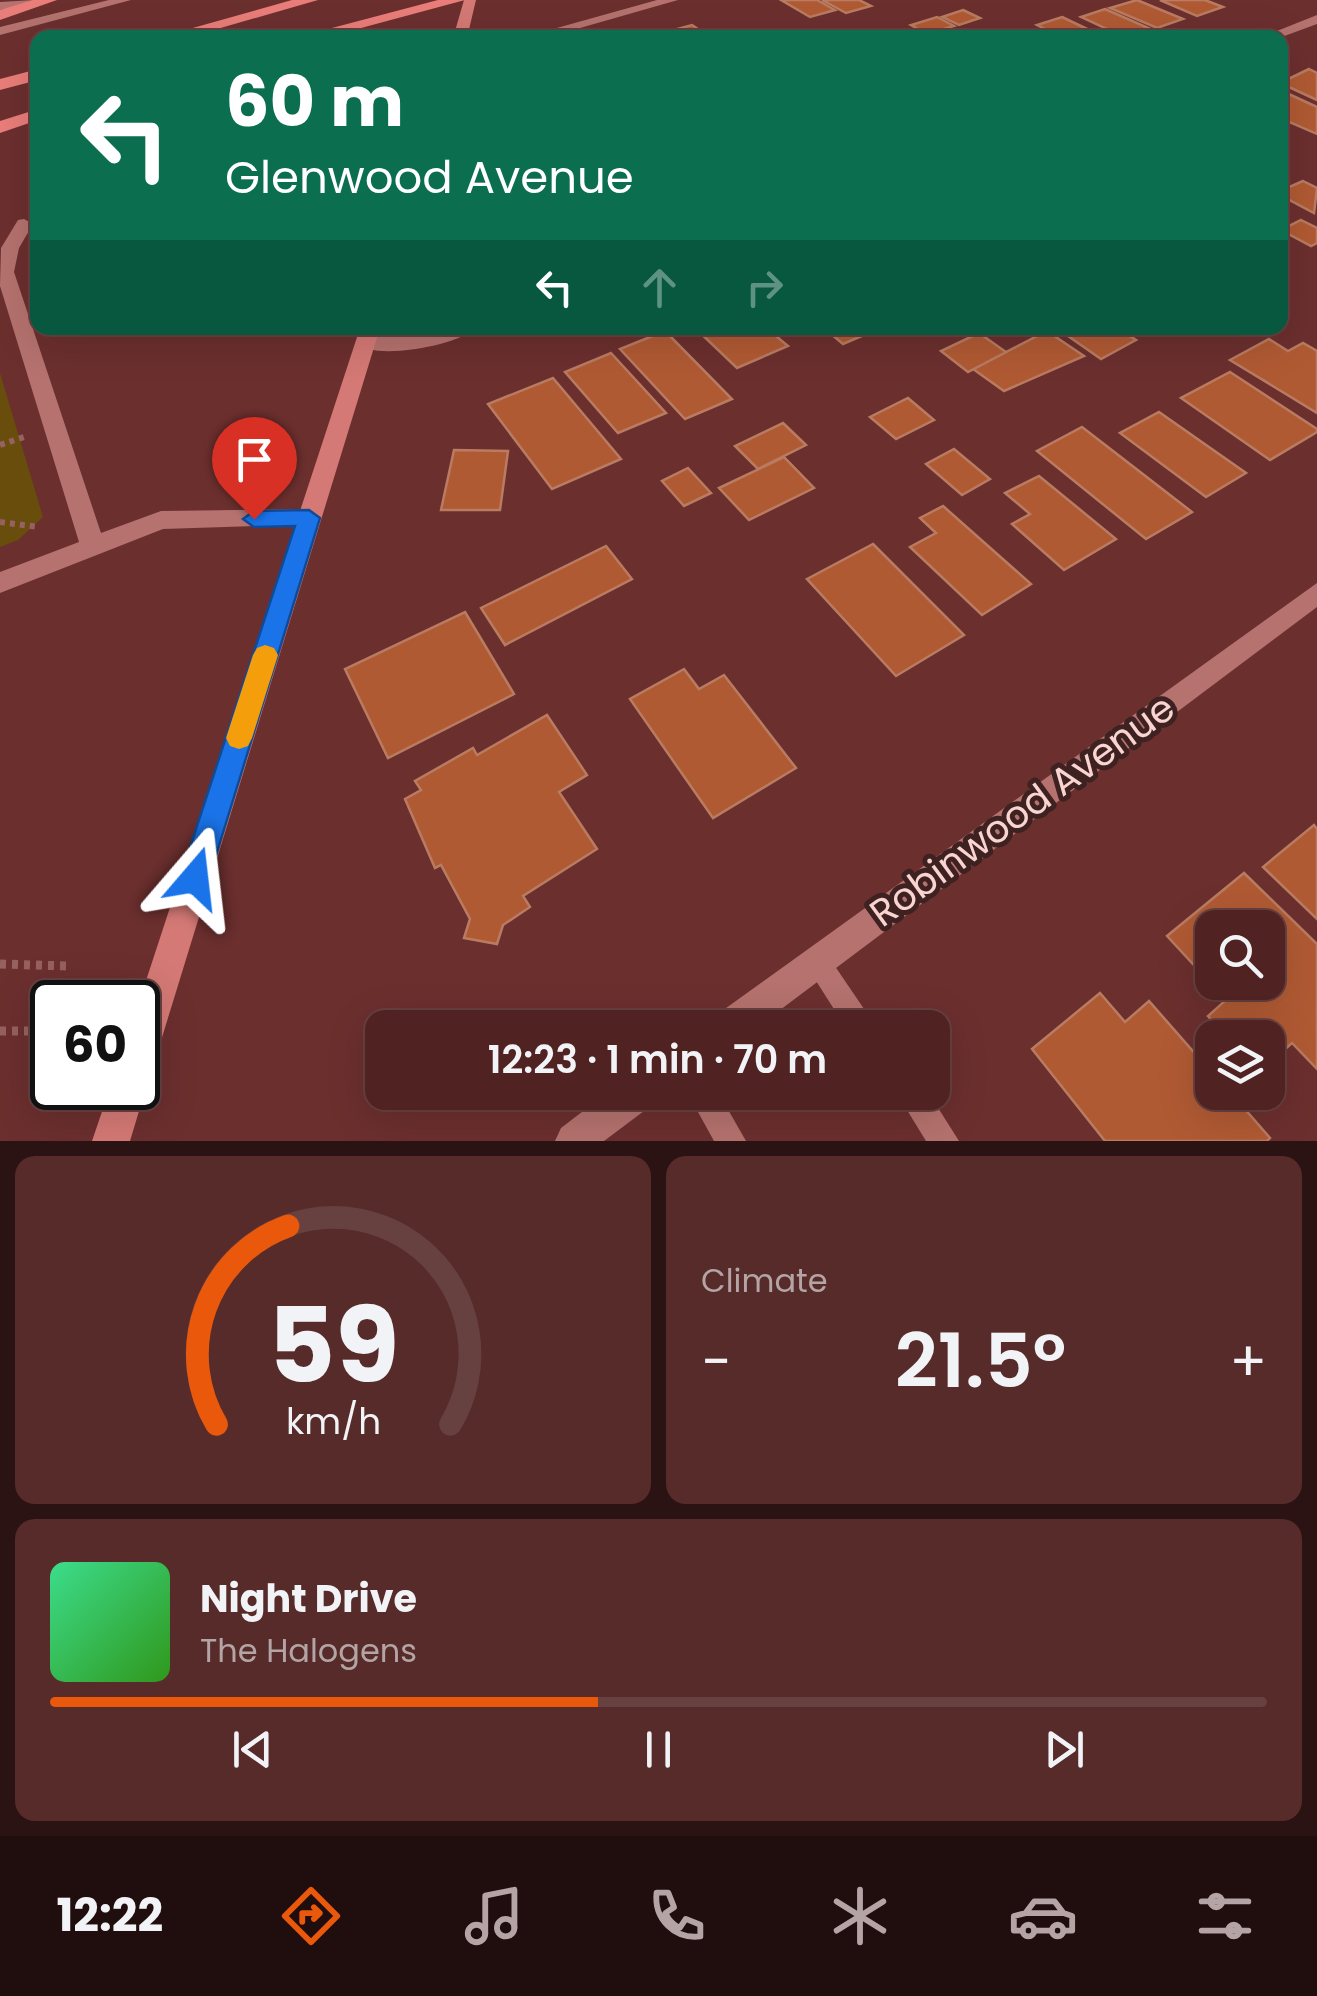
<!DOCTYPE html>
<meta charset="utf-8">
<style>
:root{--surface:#502322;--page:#562b2a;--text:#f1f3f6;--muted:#b4a4a5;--line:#674040;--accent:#ea580c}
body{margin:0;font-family:Poppins,sans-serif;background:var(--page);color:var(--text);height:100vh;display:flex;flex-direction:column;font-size:38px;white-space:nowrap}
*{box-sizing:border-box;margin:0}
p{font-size:32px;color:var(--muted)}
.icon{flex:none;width:55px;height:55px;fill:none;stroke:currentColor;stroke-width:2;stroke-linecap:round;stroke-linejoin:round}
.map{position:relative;height:1141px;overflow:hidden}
.panel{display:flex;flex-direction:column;gap:15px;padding:15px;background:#2c1313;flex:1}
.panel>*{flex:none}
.banner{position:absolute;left:30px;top:30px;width:1258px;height:305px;border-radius:20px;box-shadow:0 10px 40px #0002,0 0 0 2px var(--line);background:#0b6e4f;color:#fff;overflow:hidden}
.buttons{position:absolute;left:1195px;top:910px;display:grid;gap:20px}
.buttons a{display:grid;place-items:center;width:90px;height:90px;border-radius:20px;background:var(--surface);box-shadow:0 10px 40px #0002,0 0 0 2px var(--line);font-size:50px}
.speed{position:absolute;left:30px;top:980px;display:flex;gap:20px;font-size:50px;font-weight:700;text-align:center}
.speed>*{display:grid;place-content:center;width:130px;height:130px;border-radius:50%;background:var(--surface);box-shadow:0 10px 40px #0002,0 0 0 2px var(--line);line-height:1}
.speed .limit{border:5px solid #111;border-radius:15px;background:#fff;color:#111}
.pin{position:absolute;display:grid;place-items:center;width:85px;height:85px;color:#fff;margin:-102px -42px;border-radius:50% 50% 50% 0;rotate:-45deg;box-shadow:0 0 10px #0007}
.pin .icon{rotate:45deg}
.me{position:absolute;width:110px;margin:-55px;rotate:17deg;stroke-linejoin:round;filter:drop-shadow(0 0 8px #0008)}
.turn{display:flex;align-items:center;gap:35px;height:210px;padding:0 30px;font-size:45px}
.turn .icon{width:130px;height:130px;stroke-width:2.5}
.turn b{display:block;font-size:70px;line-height:85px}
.lanes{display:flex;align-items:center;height:95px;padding:0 30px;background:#0003;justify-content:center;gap:50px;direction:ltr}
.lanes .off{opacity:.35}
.big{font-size:75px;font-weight:600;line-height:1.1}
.panel .tile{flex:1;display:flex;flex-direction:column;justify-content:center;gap:15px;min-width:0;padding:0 35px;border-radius:20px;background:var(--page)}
.panel .dial{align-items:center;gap:0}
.dial svg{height:260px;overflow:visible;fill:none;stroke:var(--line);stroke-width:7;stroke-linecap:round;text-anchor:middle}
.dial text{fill:var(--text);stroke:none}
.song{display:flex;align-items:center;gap:30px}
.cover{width:120px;height:120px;border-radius:15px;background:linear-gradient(135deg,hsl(150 70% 55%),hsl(110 70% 35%))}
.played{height:10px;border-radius:5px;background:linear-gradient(90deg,var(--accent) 45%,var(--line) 45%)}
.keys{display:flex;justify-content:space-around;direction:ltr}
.heat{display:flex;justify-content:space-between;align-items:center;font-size:55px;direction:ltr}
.panel .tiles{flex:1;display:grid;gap:15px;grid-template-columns:1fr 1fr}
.tile:last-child{grid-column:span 2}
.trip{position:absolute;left:365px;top:1010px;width:585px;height:100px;border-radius:20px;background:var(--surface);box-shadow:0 10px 40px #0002,0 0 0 2px var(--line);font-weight:600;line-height:100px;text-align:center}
.tab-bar{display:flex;height:160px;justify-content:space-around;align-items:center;background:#200e0e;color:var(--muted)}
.tab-bar .icon{width:70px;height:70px}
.tab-bar .current{color:var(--accent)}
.tab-bar b{font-size:45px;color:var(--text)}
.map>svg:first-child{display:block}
.green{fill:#684d0c}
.building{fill:#b05a33;stroke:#b97b61;stroke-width:2.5;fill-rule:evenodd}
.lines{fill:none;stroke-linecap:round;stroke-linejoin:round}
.path-far1{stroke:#966160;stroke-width:6;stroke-dasharray:5 5;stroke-linecap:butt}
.path{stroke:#966160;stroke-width:9;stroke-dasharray:6 6;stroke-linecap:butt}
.service{fill:#b5726e;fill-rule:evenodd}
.minor{fill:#b5726e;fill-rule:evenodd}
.tertiary{fill:#b5726e;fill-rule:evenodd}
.primary{fill:#d47975;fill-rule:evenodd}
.motorway{fill:#e97d79;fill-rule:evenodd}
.route{fill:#1a73e8;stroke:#114b97;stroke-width:2.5}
.slow{fill:#f59e0b}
.labels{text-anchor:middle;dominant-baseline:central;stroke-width:10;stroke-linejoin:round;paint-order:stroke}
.near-street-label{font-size:38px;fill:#fad4d1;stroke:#3e2221}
</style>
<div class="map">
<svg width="1317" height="1141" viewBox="0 0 1317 1141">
<rect width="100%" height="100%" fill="#6b2f2e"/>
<!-- green -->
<polygon class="green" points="0,373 43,517 18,540 0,547"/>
<!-- building -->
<g class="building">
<polygon points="781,0 817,0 835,10 810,17"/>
<polygon points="822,0 859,0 871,6 846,13"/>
<polygon points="1137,0 1183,19 1157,28 1110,8"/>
<polygon points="1160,0 1205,0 1223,7 1197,16"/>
<polygon points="1105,9 1153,30 1126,38 1081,17"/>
<polygon points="963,10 980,18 959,25 942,17"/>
<polygon points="937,17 954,26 927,34 911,25"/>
<polygon points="1062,17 1106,38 1063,38 1037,25"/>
<polygon points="692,25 711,38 669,38 662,33"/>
<polygon points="1309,69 1317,73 1317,100 1280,83"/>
<polygon points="1280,90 1317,107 1317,134 1280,118"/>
<polygon points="1303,181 1317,188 1314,213 1280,195 1280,191"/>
<polygon points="1301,220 1317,228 1317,243 1311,246 1281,230"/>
<polygon points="201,328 282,328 280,332 199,332"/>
<polygon points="695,328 800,328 777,337 788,346 737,368"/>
<polygon points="824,328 873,328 876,330 843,344"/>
<polygon points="1085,328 1117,328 1136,340 1101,359 1068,336"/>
<polygon points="665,331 732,399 685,419 620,349"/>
<polygon points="1047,331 1084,356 1004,391 973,369"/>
<polygon points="979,333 1006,352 968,372 941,351"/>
<polygon points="1269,339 1288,351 1303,343 1317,351 1317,413 1230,360"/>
<polygon points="611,353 666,413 618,433 565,372"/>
<polygon points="1230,372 1317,429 1317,432 1270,460 1181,398"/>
<polygon points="553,378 621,459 552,489 488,404"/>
<polygon points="908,398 934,420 896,439 870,417"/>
<polygon points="1159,412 1246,473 1206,497 1120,433"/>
<polygon points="783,423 806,445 758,469 735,446"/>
<polygon points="1082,427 1192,512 1146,539 1037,451"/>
<polygon points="954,449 990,479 962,495 926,464"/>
<polygon points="454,450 508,451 500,510 441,510"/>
<polygon points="784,457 814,488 749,520 719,488"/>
<polygon points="688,468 711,493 684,506 662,481"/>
<polygon points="1039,476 1116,539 1064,570 1012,524 1030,514 1005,493"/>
<polygon points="943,506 1031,584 982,615 910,547 936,533 920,518"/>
<polygon points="873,544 964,635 896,676 807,579"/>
<polygon points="606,546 632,579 505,645 481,608"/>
<polygon points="465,612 514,694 388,758 345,669"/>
<polygon points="684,669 699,689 724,675 796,768 713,818 630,699"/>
<polygon points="547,715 587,775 559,792 597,849 523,896 530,907 503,925 497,944 464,938 470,919 441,865 435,868 405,799 421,790 415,781 473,748 477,755"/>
<polygon points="1314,825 1317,829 1317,919 1263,867"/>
<path d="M1244 873 1317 944V1069L1292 1043 1268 1064V1038H1227L1208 1016 1226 1000 1167 936ZM1212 928H1268V982H1212Z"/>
<polygon points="1100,993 1125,1022 1149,1001 1212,1073 1212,1092 1230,1092 1270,1138 1267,1141 1105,1141 1032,1049"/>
</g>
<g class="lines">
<!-- path-far1 -->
<g class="path-far1">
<polyline points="0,445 27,436"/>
<polyline points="0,522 39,527"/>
</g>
<!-- path -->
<g class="path">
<polyline points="0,964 67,966"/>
<polyline points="0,1031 43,1031"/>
</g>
<!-- service -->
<g class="service">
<polygon points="817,949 826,953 877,1028 846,1028 804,962 808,953"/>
<polygon points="687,1092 718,1092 746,1141 714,1141"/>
<polygon points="896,1092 928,1092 959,1141 926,1141"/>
</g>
<!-- minor -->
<g class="minor">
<polygon points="657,0 678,0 545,38 521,38"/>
<polygon points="1317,15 1317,24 1279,38 1259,38"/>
<polygon points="24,219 33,224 19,248 14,272 101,533 161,511 309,509 317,512 321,518 317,524 163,529 0,593 0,572 79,542 0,286 1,248 18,220"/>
<path d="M448 328H476C457 346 374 361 355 343L365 337H422Z"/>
<polygon points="1317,583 1317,607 756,1028 710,1028 715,1016"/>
<polygon points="608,1092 657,1092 652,1105 604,1141 555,1141 561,1128"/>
</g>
<!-- tertiary -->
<g class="tertiary">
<polygon points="34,0 33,3 0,10 0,2"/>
<polygon points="109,0 131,0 0,35 0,27"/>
</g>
<!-- primary -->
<g class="primary">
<polygon points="464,0 476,0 467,38 453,38"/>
<polygon points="360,328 380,328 156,1057 150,1069 139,1074 146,1088 130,1141 92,1141 110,1088 138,1088 138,1005"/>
</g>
<!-- motorway -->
<g class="motorway">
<polygon points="33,0 57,0 0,20 0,10"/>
<polygon points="292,0 318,0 186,38 157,38"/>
<polygon points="438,0 465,0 324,38 294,38"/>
<polygon points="38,69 38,80 0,90 0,79"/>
<polygon points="38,109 38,120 0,133 0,121"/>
</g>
</g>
<!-- route -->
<polygon class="route" points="309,510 320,518 209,878 205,888 195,892 185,888 180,878 295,526 254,527 243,519 254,511"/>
<!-- slow -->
<polygon class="slow" points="265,645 274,648 278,655 252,738 248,746 239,749 230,746 226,738 253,655 257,648"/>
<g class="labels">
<!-- near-street labels -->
<g class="near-street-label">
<text transform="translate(1022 810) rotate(-36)">Robinwood Avenue</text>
</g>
</g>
</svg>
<div class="buttons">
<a><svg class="icon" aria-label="search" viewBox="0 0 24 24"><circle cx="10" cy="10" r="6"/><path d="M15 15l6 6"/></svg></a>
<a><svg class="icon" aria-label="layers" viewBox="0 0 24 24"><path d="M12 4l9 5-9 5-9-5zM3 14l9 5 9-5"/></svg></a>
</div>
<div class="speed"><div class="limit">60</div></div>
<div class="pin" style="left:254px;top:519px;background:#d93025"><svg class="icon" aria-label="arrive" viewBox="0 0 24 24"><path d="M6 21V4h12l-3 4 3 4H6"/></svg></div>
<svg class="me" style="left:195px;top:878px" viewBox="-20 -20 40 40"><path d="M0-17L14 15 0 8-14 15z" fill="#1a73e8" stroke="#fff" stroke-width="4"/></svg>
<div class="trip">12:23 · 1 min · 70 m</div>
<div class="banner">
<div class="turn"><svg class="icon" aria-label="left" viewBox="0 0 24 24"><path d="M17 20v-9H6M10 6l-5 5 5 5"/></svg><div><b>60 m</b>Glenwood Avenue</div></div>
<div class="lanes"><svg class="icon" aria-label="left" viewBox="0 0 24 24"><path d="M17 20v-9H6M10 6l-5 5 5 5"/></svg><svg class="icon off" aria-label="ahead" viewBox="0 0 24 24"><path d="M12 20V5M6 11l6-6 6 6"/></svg><svg class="icon off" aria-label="right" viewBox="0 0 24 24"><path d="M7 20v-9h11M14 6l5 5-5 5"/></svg></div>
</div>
</div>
<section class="panel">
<div class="tiles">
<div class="tile dial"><svg viewBox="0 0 100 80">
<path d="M14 69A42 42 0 1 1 86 69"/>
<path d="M14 69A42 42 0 0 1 36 8" stroke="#ea580c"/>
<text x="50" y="56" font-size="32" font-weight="700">59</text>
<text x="50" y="72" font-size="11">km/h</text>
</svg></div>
<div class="tile"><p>Climate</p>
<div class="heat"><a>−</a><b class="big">21.5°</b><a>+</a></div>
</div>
<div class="tile">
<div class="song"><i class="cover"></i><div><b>Night Drive</b><p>The Halogens</p></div></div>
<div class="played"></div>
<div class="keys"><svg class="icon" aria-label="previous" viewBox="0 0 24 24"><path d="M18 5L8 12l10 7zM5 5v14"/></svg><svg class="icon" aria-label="pause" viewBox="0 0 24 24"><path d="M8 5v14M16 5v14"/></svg><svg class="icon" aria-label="next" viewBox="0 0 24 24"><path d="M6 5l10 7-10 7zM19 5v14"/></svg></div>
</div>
</div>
</section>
<nav class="tab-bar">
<b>12:22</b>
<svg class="icon current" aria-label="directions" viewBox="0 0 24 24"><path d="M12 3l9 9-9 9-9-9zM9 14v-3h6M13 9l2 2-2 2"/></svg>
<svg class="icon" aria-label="music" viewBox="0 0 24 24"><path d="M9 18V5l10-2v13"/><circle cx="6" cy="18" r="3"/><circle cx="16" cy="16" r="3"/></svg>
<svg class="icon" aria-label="phone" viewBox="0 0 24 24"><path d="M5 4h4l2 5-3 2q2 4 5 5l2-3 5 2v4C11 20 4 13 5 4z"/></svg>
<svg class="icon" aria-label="climate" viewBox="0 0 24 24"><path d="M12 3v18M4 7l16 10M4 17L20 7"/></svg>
<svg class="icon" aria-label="car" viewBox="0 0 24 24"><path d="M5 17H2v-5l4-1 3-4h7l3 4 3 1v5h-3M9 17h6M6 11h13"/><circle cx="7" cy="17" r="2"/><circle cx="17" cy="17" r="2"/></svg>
<svg class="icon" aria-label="filters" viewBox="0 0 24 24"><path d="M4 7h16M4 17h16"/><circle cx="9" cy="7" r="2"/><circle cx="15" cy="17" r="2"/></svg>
</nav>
